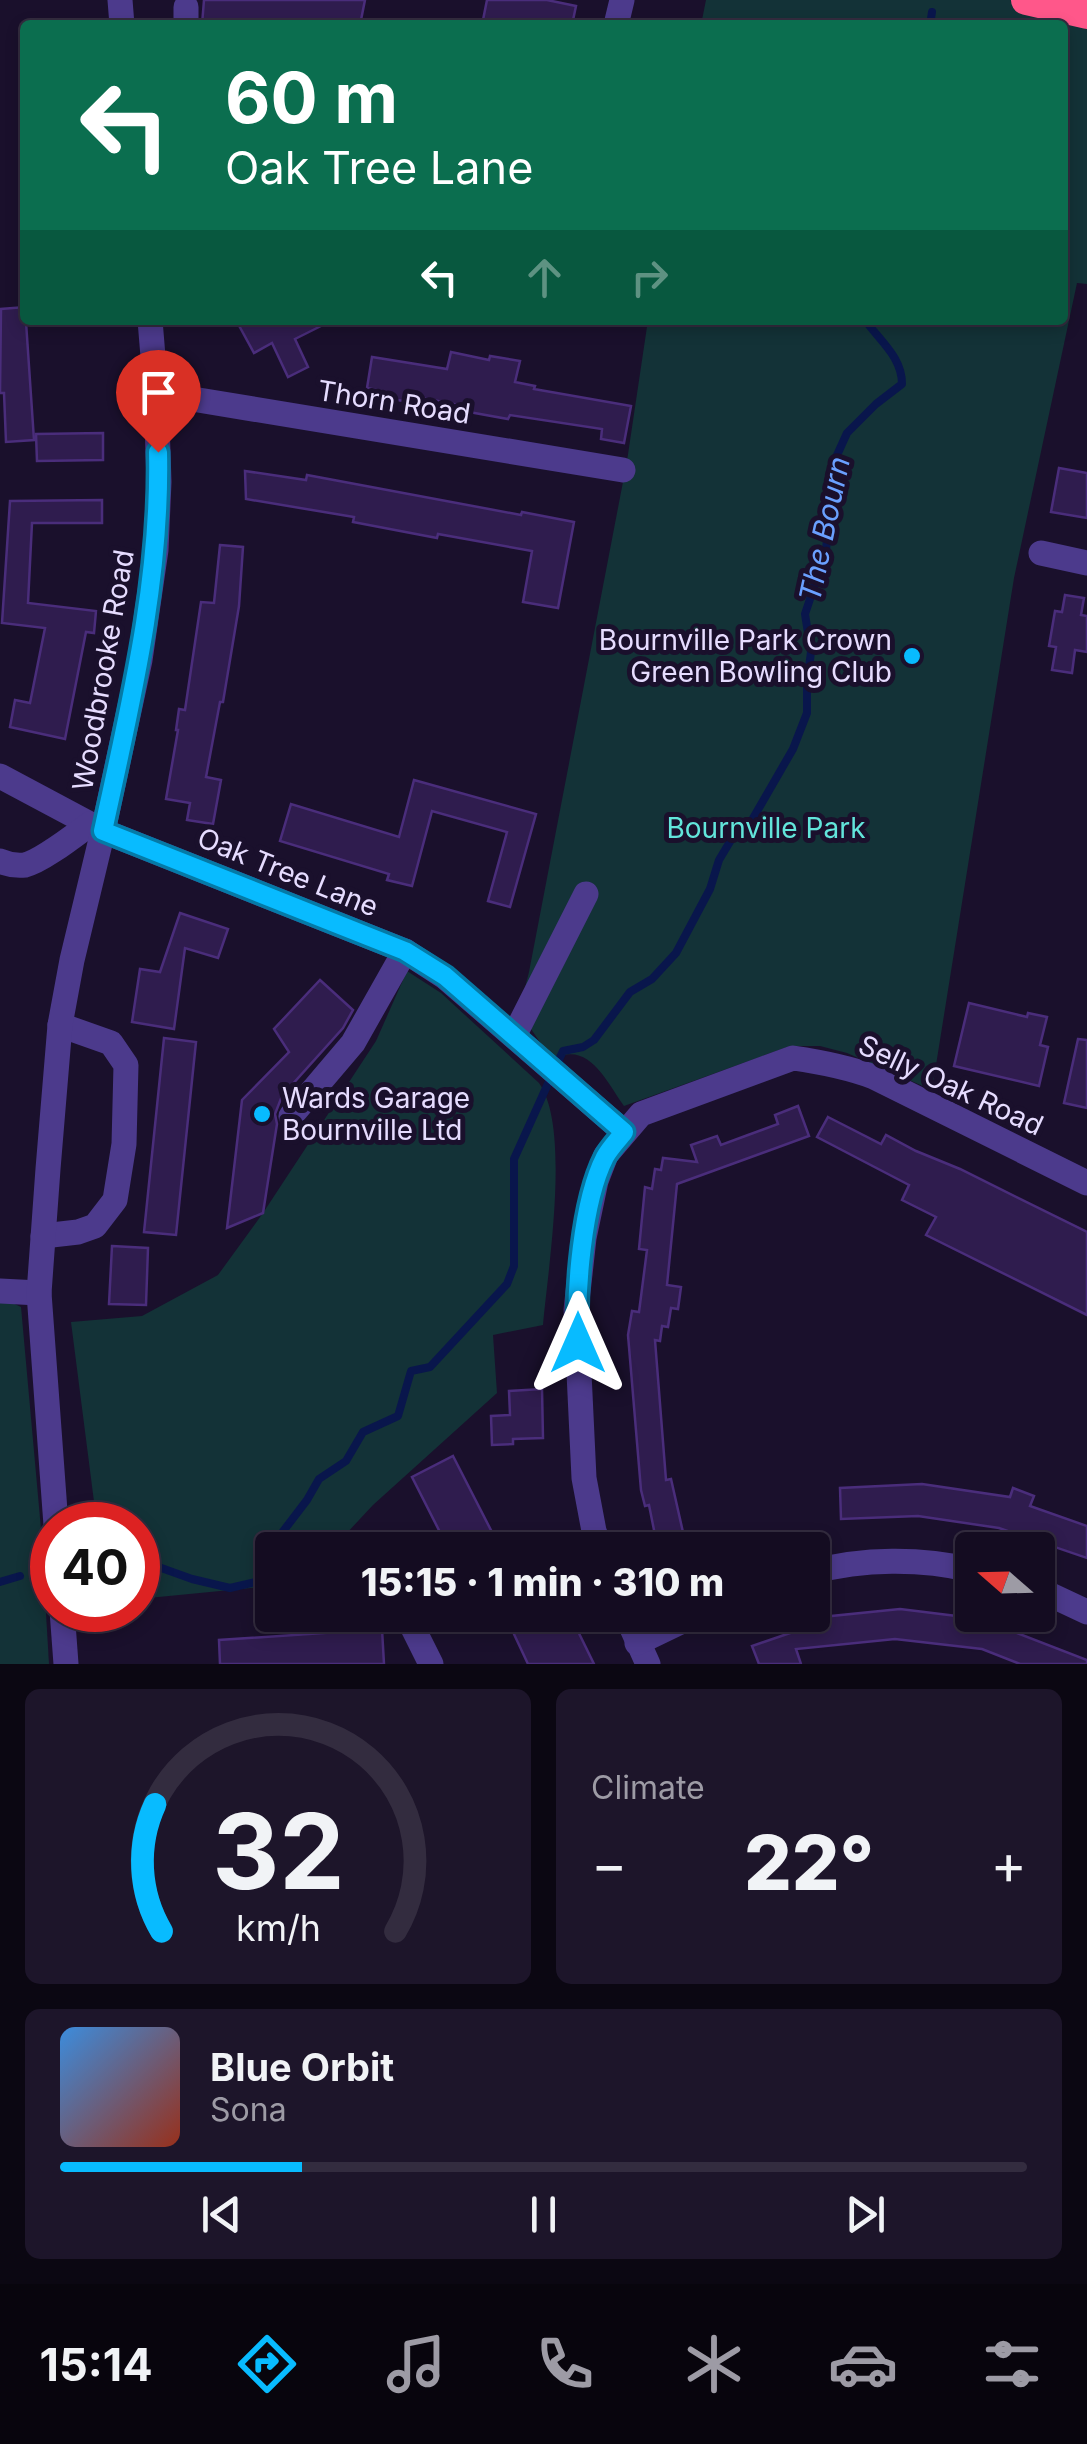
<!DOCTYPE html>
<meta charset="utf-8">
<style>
:root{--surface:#140c21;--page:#1d152a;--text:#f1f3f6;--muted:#9d9ba5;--line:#332c3f;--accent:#08bbff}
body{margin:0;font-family:Inter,sans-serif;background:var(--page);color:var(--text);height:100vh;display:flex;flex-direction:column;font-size:38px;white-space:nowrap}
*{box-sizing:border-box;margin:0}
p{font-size:32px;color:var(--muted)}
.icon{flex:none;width:55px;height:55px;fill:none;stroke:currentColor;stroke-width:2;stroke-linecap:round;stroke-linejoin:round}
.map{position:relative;height:1664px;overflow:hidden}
.details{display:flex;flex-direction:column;gap:25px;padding:25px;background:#0b0712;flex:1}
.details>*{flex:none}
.guide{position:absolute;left:20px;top:20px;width:1048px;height:305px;border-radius:10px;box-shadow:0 5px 15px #0003,0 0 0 2px var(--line);background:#0b6e4f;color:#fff;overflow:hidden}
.needle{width:65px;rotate:290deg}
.fabs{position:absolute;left:955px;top:1532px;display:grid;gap:20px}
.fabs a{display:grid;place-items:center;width:100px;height:100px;border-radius:10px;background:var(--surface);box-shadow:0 5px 15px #0003,0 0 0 2px var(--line);font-size:50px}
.speed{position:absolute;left:30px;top:1502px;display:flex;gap:20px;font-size:50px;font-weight:700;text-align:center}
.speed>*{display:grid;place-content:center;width:130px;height:130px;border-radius:50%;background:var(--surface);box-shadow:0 5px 15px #0003,0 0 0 2px var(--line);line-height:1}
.speed .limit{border:15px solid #d22;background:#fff;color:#111}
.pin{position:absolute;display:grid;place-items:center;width:85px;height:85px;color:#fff;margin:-102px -42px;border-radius:50% 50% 50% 0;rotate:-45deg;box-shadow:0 0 10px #0007}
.pin .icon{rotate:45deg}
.me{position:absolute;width:110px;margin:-55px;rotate:0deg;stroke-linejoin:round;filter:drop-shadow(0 0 8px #0008)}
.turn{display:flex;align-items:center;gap:35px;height:210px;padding:0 40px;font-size:45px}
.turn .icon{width:130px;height:130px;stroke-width:2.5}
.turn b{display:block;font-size:70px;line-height:85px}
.lanes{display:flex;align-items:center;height:95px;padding:0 40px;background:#0003;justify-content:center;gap:50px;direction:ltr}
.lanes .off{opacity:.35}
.big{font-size:75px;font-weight:800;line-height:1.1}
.details .tile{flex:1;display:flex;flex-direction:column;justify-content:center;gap:15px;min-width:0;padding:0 35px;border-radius:15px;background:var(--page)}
.details .dial{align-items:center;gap:0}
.dial svg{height:260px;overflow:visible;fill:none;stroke:var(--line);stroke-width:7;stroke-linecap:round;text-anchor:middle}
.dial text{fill:var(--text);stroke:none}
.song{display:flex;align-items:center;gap:30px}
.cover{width:120px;height:120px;border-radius:15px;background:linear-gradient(135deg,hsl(210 70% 55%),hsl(10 70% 35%))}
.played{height:10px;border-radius:5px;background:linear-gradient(90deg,var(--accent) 25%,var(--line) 25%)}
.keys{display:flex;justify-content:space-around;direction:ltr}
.heat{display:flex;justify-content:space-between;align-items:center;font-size:55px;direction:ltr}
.details .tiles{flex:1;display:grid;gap:25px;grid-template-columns:1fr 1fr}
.tile:last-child{grid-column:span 2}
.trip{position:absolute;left:255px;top:1532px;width:575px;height:100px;border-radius:10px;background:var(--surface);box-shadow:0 5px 15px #0003,0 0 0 2px var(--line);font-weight:800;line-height:100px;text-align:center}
.tab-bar{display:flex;height:160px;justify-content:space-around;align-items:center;background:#08050d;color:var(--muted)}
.tab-bar .icon{width:70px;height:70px}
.tab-bar .on{color:var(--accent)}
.tab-bar b{font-size:45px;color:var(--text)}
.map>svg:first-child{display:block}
.green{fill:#133237}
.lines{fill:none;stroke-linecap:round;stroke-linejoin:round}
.stream{stroke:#09164c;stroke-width:8}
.building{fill:#2f1c4e;stroke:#4a2d7b;stroke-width:2.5}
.minor{stroke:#4c3a8c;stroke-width:25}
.highway{stroke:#ff578a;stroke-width:30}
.route-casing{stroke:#057aa6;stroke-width:25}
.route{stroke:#08bbff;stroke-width:18}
.poi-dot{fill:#08bbff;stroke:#1a102c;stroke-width:4}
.labels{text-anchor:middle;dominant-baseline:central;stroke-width:10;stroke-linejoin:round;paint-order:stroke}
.street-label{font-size:28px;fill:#e6dcff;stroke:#1a102c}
.poi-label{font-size:28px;fill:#e6dcff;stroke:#1a102c;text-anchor:end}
.park-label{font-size:28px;fill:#62e5db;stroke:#1a102c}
.water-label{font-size:30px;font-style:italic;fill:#6aa0ff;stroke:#1a102c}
</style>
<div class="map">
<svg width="1087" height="1664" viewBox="0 0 1087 1664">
<rect width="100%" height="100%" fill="#1a102c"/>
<!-- green -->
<g class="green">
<path d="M706 0H1026L1087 14V284L1077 283 1014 578 932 1090 847 1053 820 1046H790L624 1106C606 1081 588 1039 552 1060L527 1023 518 1015 529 972 627 461 648 320H1062V25H701Z"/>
<path d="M407 971 441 993 539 1083C571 1128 548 1268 543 1325L493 1335 497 1393 373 1505 331 1550H272V1586L138 1599V1525H97L71 1322 142 1316 218 1275 263 1213 376 1041Z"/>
<polygon points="0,1297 21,1307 41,1529 49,1664 0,1664"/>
</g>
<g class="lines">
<!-- stream -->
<g class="stream">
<polyline points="930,25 932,12"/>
<path d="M557 1064 563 1051 583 1047 594 1040 630 992 652 979 676 953 710 889 719 860 734 835 752 820 793 749 807 713V684L811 652 805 614 826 551 833 464 847 433 876 404 902 384C902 357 880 341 865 320"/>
<polyline points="138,1567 153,1565 192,1579 230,1588 256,1582 265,1555 307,1500 319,1479 346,1461 363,1432 398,1416 411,1371 430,1367 507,1284 514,1266 514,1159 551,1077"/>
<polyline points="0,1582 20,1576"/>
</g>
</g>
<!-- building -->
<g class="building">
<polygon points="204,0 365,0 360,25 202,25"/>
<polygon points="487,0 547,0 576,6 572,25 482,25"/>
<polygon points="25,307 34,440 6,442 4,393 0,393 1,309"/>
<polygon points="236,320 333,320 295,339 308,367 288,377 272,343 254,353"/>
<polygon points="451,352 489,360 490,356 520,361 515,382 535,386 534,389 631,406 624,443 601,439 602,429 510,415 508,419 469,412 470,407 411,396 410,402 385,398 386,392 367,388 372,357 447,369"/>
<polygon points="103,433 103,460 37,461 36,434"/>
<polygon points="1059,468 1087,473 1087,518 1051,512"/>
<polygon points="245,471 306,480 307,475 521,515 522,512 574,522 558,608 523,602 532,551 438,534 437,538 353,522 354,517 246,499"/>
<polygon points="102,500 102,523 32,523 28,603 96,611 94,633 86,632 65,739 10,727 15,700 30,703 45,628 2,623 10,501"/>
<polygon points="220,545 243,547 239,606 223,702 220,702 206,777 221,780 213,824 187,820 190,803 166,799 178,730 176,730 179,709 185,710 201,602 214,603"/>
<polygon points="1065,595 1084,598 1081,615 1087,616 1087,652 1075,650 1072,673 1052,670 1056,647 1049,646 1055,611 1062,612"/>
<polygon points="414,780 536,814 510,907 488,901 507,832 432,811 412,886 387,880 389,874 280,841 291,804 399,837"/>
<polygon points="180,913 228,929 218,958 185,948 174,1029 132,1022 140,969 160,972"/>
<polygon points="320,980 353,1010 343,1028 282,1096 275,1114 277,1124 263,1213 227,1228 242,1100 289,1052 274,1029"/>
<polygon points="969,1003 1027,1017 1028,1013 1047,1017 1040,1045 1048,1047 1039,1086 954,1066"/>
<polygon points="164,1038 196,1042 176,1235 144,1232"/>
<polygon points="1078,1039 1087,1040 1087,1108 1064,1103"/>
<polygon points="798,1106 809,1136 677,1184 667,1285 681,1287 678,1309 671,1308 668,1327 662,1326 660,1341 655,1340 666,1480 671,1479 687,1550 658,1550 649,1505 645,1506 641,1490 628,1335 632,1311 639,1312 647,1250 639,1249 645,1187 652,1189 655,1169 661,1170 663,1158 697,1162 691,1145 717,1136 721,1145 748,1135 778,1124 775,1115"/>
<polygon points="828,1117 881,1144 886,1135 916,1151 960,1169 1087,1232 1087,1315 926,1235 936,1217 902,1200 909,1185 817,1137"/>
<polygon points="112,1246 148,1248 146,1305 109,1304"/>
<polygon points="542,1389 543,1438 513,1439 513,1444 492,1445 491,1416 510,1415 509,1391"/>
<polygon points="453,1456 496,1540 476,1550 449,1550 412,1477"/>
<polygon points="922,1484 1010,1497 1013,1488 1034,1496 1030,1506 1087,1526 1087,1558 999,1528 918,1516 841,1519 840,1488"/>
<polygon points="900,1609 981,1619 1087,1660 1087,1664 1020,1664 982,1649 895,1639 796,1649 801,1664 759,1664 752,1646 822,1622 822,1617"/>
<polygon points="505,1615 570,1615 594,1664 528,1664"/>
<polygon points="382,1629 384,1664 220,1664 219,1640"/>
</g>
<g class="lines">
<!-- minor -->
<g class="minor">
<polyline points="120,0 122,25"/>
<polyline points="186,25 186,7"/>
<polyline points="616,25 622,0"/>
<polyline points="156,393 623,470"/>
<polyline points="1041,553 1087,563"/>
<polyline points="0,776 103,831 405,951 445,977 624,1132"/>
<path d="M0 861C7 864 17 866 25 865 42 861 75 835 90 824"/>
<polyline points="514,1036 586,894"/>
<polyline points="291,1116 353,1043 405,951"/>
<polyline points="43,1236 78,1232 95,1226 115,1200 124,1144 126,1065 111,1043 60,1025"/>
<polyline points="0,1291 39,1293"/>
<polyline points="56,1525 39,1293 48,1169 60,1025 72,960 103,831 140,660 156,550 159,482 156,393 150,320"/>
<polyline points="568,1550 596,1537"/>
<path d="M601 1550 594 1531 584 1478 576 1310 584 1238 596 1181 606 1155 641 1114 793 1058C821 1062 847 1067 874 1077L1087 1183"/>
<path d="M812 1572C863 1558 921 1558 972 1570"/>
<polyline points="1038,1589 1087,1612"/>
<polyline points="62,1610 66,1664"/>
<polyline points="626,1615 648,1664"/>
<polyline points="410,1622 431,1664"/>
<polyline points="637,1643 695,1615"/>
</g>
<!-- highway -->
<polyline class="highway" points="1026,0 1087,14"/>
</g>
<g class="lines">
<defs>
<path id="route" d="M158 452C161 581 130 706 103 831L405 951 445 976 624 1132C618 1140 610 1148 605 1157 582 1202 575 1293 578 1343"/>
</defs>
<!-- route casing -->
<use href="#route" class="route-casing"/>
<!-- route -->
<use href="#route" class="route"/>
</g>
<!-- markers -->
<g class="poi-dot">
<circle cx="912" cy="656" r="10"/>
<circle cx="262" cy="1114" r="10"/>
</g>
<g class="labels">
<!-- street labels -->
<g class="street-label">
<text transform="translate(394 402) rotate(9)">Thorn Road</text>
<text transform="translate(103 670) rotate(-80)">Woodbrooke Road</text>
<text transform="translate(288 872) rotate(22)">Oak Tree Lane</text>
<text transform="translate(951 1085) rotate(25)">Selly Oak Road</text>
</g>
<!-- poi labels -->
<g class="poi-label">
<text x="892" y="640">Bournville Park Crown<tspan x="892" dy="32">Green Bowling Club</tspan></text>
<text x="282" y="1098" text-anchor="start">Wards Garage<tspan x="282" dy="32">Bournville Ltd</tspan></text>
</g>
<!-- park labels -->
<g class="park-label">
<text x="766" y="828">Bournville Park</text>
</g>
<!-- water labels -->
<g class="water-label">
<text transform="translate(824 529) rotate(-78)">The Bourn</text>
</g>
</g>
</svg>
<div class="fabs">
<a><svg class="needle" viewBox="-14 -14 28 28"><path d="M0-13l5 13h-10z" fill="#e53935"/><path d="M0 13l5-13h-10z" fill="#9d9ba5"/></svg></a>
</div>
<div class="speed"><div class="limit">40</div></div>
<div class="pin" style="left:158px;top:452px;background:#d93025"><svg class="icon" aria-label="arrive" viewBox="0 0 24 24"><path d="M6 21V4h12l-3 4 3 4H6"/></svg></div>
<svg class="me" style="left:578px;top:1343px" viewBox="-20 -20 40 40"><path d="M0-17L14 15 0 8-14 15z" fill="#08bbff" stroke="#fff" stroke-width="4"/></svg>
<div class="trip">15:15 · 1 min · 310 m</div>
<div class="guide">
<div class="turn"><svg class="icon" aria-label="left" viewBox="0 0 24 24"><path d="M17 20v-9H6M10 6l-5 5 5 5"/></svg><div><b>60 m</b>Oak Tree Lane</div></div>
<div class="lanes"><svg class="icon" aria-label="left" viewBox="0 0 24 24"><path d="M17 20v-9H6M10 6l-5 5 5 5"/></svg><svg class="icon off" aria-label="ahead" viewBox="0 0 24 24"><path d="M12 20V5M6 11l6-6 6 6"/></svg><svg class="icon off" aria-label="right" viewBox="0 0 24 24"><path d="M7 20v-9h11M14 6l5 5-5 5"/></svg></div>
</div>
</div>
<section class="details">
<div class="tiles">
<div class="tile dial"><svg viewBox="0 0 100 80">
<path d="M14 69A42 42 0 1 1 86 69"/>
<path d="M14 69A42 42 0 0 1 12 30" stroke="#08bbff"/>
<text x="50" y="56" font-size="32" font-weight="700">32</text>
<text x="50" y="72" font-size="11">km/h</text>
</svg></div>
<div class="tile"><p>Climate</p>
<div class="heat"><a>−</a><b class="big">22°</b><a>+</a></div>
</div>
<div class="tile">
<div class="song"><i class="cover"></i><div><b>Blue Orbit</b><p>Sona</p></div></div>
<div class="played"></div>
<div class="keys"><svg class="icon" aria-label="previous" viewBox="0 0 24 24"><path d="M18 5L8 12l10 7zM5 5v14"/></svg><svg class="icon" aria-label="pause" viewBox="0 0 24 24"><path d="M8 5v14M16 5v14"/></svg><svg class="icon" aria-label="next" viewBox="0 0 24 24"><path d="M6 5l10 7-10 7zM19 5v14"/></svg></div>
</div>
</div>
</section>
<nav class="tab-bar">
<b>15:14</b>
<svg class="icon on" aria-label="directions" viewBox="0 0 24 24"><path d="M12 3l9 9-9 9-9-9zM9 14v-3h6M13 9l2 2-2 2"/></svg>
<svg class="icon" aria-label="music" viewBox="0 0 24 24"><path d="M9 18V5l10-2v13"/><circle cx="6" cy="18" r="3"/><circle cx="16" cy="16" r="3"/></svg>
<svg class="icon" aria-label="phone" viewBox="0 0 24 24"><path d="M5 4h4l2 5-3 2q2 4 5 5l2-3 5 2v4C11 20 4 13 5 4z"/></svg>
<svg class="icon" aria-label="climate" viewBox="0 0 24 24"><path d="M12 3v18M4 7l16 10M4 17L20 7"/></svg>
<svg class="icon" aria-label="car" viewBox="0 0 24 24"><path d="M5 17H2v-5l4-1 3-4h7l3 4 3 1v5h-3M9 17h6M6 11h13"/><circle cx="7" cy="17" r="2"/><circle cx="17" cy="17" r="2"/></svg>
<svg class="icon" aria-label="filters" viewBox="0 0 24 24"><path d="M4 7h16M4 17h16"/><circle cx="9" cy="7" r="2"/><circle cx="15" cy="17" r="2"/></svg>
</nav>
